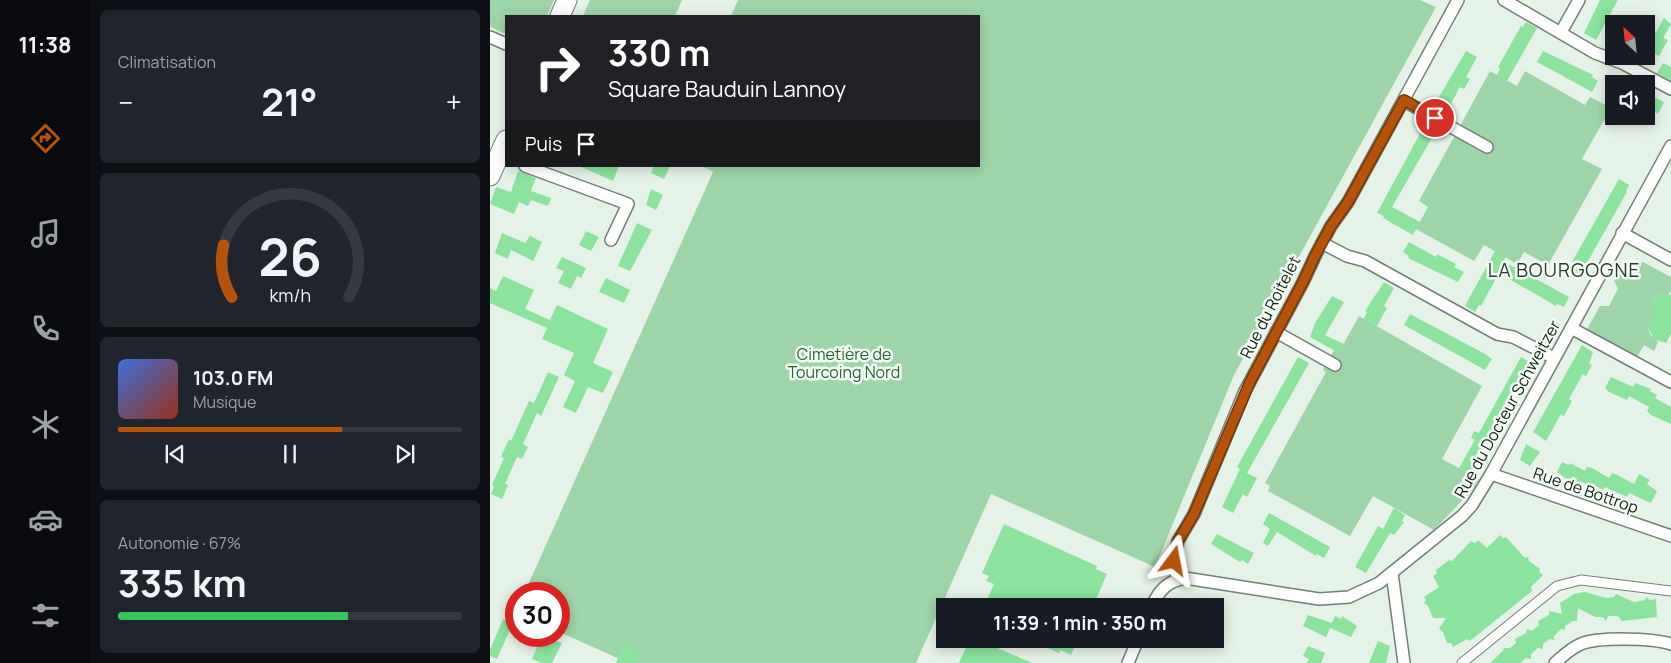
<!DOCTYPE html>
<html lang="fr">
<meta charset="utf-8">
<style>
:root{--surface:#171b24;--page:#20242c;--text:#f1f3f6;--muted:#9ea1a6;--line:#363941;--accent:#b45309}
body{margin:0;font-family:Manrope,sans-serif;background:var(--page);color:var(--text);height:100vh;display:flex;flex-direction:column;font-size:19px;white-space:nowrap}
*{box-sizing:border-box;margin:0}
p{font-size:16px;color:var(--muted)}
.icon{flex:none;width:28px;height:28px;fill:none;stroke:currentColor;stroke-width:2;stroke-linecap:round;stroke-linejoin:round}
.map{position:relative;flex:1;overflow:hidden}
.drawer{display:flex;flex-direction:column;gap:10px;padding:10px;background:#0d0f14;width:400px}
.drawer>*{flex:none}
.hud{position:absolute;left:15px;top:15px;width:475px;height:152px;border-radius:0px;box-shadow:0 2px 12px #0003;background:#202124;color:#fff;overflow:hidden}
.needle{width:32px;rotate:333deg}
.fabs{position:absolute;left:1115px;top:15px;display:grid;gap:10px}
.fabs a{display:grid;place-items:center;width:50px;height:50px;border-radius:0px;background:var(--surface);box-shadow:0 2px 12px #0003;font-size:25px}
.speed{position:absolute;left:15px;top:582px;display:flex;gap:10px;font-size:25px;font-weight:700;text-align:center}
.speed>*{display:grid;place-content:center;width:65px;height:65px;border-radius:50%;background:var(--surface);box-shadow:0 2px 12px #0003;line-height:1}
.speed .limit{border:8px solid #d22;background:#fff;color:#111}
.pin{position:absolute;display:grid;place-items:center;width:42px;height:42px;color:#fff;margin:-21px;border:2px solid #fff;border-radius:50%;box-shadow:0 1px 5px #0007}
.me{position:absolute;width:55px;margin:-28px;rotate:13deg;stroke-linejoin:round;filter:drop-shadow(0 0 4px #0008)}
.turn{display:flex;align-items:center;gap:18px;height:105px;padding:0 20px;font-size:22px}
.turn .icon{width:65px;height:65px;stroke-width:2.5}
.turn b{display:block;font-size:35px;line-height:42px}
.then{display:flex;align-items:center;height:48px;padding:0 20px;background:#0003;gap:10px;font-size:19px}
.big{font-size:38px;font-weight:700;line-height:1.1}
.drawer .widget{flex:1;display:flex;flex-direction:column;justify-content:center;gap:8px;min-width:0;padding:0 18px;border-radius:8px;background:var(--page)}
.drawer .dial{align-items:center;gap:0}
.dial svg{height:130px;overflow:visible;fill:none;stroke:var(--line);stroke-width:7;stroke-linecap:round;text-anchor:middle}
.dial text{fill:var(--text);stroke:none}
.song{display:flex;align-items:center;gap:15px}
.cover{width:60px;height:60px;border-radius:8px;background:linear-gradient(135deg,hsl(220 70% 55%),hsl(10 70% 35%))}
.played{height:5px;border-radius:2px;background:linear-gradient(90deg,var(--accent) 65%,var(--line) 65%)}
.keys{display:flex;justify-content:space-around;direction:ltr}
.heat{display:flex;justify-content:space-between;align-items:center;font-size:28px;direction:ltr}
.charge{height:8px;border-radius:4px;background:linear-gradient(90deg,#34c759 67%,var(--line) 0)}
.trip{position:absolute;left:446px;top:598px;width:288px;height:50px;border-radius:0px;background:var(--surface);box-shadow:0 2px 12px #0003;font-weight:700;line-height:50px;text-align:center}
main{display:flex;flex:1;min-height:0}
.dock{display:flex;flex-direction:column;width:90px;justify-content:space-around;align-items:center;background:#090b0e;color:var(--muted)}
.dock .icon{width:35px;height:35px}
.dock .active{color:var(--accent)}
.dock b{font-size:22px;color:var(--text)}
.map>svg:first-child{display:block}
.green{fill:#9ed5a8}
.building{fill:#8be39e}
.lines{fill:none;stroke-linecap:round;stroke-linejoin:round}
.pedestrian-casing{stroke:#737f75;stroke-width:11}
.minor-casing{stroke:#737f75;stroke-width:14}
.primary-casing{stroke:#737f75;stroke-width:21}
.pedestrian{stroke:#fff;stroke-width:9}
.minor{stroke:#fff;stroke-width:11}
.primary{stroke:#fff;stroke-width:19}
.route-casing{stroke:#753606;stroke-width:12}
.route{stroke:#b45309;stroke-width:9}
.labels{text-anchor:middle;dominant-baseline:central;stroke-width:5;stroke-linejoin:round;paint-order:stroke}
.street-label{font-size:16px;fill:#151a16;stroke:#f4fff6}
.park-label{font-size:16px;fill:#276337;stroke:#f4fff6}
.quarter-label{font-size:19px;letter-spacing:1px;fill:#2d372f;stroke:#f4fff6}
</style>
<main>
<nav class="dock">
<b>11:38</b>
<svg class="icon active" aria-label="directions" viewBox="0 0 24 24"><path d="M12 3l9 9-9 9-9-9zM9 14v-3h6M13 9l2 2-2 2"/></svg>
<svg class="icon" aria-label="music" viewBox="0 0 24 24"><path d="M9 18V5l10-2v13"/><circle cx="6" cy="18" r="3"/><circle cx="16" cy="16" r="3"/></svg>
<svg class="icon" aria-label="phone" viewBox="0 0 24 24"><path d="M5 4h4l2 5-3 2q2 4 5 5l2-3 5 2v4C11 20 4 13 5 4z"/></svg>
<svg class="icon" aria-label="climate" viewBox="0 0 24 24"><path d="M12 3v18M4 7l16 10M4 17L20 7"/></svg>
<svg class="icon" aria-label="car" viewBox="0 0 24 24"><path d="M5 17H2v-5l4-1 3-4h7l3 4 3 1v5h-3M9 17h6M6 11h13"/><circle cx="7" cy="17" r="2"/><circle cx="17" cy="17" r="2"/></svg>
<svg class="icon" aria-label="filters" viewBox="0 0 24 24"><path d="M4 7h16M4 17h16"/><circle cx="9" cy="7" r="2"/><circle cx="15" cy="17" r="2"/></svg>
</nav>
<section class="drawer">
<div class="widget"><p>Climatisation</p>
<div class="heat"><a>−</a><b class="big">21°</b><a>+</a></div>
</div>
<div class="widget dial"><svg viewBox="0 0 100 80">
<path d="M14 69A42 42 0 1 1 86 69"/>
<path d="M14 69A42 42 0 0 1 9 37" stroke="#b45309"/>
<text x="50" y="56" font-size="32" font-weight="700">26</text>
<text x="50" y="72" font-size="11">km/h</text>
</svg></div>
<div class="widget">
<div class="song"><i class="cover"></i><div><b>103.0 FM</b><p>Musique</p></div></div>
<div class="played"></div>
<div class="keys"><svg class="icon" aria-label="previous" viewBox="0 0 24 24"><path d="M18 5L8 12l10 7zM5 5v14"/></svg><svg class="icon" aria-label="pause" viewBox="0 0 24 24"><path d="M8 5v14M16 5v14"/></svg><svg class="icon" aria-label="next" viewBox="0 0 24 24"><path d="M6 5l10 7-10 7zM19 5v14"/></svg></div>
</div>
<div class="widget"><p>Autonomie · 67%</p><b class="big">335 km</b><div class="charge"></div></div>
</section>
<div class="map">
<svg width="1181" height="663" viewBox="0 0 1181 663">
<rect width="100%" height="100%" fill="#e5f2e7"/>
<!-- green -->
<g class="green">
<polygon points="0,0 64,0 57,16 16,16 16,34 0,27"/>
<polygon points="100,0 192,0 185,16 93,16"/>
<polygon points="248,0 930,0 946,7 744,375 665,567 501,494 426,663 139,663 69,632 69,594 34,594 223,172 212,166 489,166 489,16 241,16"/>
<polygon points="1000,71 1027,86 1035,71 1095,105 1100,97 1121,108 1092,159 1112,169 1058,265 1034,252 1027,264 994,245 984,261 926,229 938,207 929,201"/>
<polygon points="1153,262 1181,277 1181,291 1177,296 1170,294 1162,299 1167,307 1158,328 1160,334 1168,342 1164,351 1154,345 1147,357 1097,329 1110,306 1119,306 1128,289 1124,281 1131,269"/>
<polygon points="869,316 992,386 952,459 989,479 984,488 944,530 883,496 860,536 778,491 780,486 775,483 836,372 833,370 844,350 849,352"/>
</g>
<!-- building -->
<g class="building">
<polygon points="1110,0 1128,0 1106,40 1094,33"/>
<polygon points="1174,18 1181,24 1173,38 1178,40 1169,56 1156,50 1156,27 1166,32"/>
<polygon points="1036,22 1047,28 1017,81 1007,75 1010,69 1008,67 1031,26 1033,27"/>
<polygon points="976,51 987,57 976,77 980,79 974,89 970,87 955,115 944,109 945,104"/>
<polygon points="1053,51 1103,75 1102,77 1108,81 1102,92 1047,62"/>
<polygon points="1173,63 1181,67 1181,81 1167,73"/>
<polygon points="1156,93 1174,102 1168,114 1156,107"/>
<polygon points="932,130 943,136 902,207 930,222 923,235 893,218 894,216 887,213"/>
<polygon points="89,166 129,166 123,181"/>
<polygon points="164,166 180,166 174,179 161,173"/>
<polygon points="28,171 46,178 41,191 61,198 58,206 41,200 38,206 29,202 24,214 0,204 6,187 21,192"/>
<polygon points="1129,179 1139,185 1136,191 1137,192 1090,275 1078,269"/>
<polygon points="161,189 173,195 166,210 156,205"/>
<polygon points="147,223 162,230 140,271 128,266"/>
<polygon points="96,231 109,237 101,251 89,245"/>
<polygon points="12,233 35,243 40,236 52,242 43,261 21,250 18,259 5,253"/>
<polygon points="919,242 946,257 947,254 966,264 964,267 974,272 968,282 918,258 919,256 913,252"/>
<polygon points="1005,251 1016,257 1013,261 1079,297 1074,307 1067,304 1066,306 1009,273 991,306 989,305 985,312 975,306"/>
<polygon points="72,257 96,268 91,278 87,276 81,289 68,283 74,271 66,268"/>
<polygon points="13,276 44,290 35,309 60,320 67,305 118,329 103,363 123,372 113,393 98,387 86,413 73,407 85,381 74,375 84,353 52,339 57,328 0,303 0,288 6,291"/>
<polygon points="116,278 140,290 134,303 109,292"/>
<polygon points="894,282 904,288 894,306 897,308 887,326 874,319 877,312 875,311"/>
<polygon points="1170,294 1181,295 1181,334 1176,343 1165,340 1158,328 1165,310 1161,300"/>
<polygon points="842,296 854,302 835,335 854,344 849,353 820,337 825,323"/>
<polygon points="920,314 995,354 1002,359 995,370 914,325"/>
<polygon points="1092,345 1103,352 1099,364 1102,365 1096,376 1093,374 1079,399 1082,401 1074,416 1071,414 1056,441 1043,432"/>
<polygon points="808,357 819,363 757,473 767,478 757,497 753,494 743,513 732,507 750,469 747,467"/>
<polygon points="1031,357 1041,363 980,474 969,468 985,440 981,438 984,431 989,433"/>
<polygon points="58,372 69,377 51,416 47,413 33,444 38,447 32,459 27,457 15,484 18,485 12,499 1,494 4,486 2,485 14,458 11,457 19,439 21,441 39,401 44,403"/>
<polygon points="1121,377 1143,387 1145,383 1161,389 1160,391 1167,395 1165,398 1181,407 1181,424 1161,415 1157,411 1159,407 1139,396 1137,400 1119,392 1115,388"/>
<polygon points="1036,444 1050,452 1040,466 1030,460"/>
<polygon points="1072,462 1079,465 1080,463 1095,471 1097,467 1102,468 1119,478 1122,473 1127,475 1144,484 1149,474 1160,480 1157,484 1167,491 1161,503 1139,493 1137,497 1115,487 1113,490 1106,486 1105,489 1090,481 1088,484 1082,481 1081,482 1067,472"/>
<polygon points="904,508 915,515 912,521 914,522 904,535 900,533 876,573 865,567 888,526 893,529"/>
<polygon points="779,513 840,547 834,558 827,554 826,556 787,532 778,546 773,543 780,529 773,524"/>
<polygon points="514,524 607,566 606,569 617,574 603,606 494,606 504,584 496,581 499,576 492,573"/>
<polygon points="727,534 764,553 758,564 752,560 750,562 721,544"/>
<polygon points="1010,535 1013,538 1016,537 1035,558 1038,557 1039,561 1050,569 1049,572 1053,575 1041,587 1042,591 980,641 977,639 963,647 961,643 957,643 953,632 949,629 956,618 943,618 938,606 934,603 936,600 934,597 949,587 943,576 947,573 946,570 959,560 962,561 981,541 985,543 988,540 997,548"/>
<polygon points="1095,592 1116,598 1124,597 1126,594 1144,602 1155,600 1156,597 1160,600 1166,599 1167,617 1132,621 1128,616 1118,616 1116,621 1113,617 1105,617 1088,608 1087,621 1083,621 1075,626 1075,630 1071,629 1064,636 1064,640 1060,639 1053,644 1053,649 1048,648 1041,654 1041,659 1036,658 1030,663 1000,663 1013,651 1014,648 1020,648 1026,643 1025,639 1036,633 1037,629 1042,631 1049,625 1048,621 1059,615 1059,611 1072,614 1070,603 1084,594"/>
<polygon points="818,615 842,623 845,616 851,619 852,616 867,626 861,637 840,628 836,637 813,626"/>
<polygon points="13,619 23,623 7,659 0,656 0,650"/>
<polygon points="52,636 72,643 62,663 52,663 42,659"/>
<polygon points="480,639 487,639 542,663 469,663"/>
<polygon points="537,639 588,639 581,655 570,650 569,653"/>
<polygon points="888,641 900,646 896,663 879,663"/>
<polygon points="134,645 150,653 146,663 126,663"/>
<polygon points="818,646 835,653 831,663 817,663 819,659 813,656"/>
</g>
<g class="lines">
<defs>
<polyline id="pedestrian" points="972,663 1067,586 1091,580 1181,591"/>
<g id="minor">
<polyline points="1014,0 1105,53 1132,63 1181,89"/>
<polyline points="1071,32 1089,0"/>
<polyline points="0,37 16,44"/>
<polyline points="914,101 997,147"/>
<polyline points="35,166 138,204 121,240"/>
<polyline points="1132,233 1181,260"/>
<polyline points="832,243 857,256 875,261 1007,334 1023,337 1064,358"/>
<polyline points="1081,328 1181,382"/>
<polyline points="786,332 845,365"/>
<polyline points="1001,474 1181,536"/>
<polyline points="902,573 914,663"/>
<polyline points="687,580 684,561 688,541 704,514 755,391 813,282 826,254 841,226 858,202 968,0"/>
<path d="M662 606C669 590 678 581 695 578L829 599 859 597 889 583 972 516 982 505 1001 474 1181 146"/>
<polyline points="638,663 648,639"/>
<path d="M1065 663C1073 656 1081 648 1091 644 1109 637 1162 638 1181 644"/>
</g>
<g id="primary">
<polyline points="70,16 77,0"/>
<polyline points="0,176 16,140"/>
</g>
</defs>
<!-- pedestrian casing -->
<use href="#pedestrian" class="pedestrian-casing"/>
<!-- minor casing -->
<use href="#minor" class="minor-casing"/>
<!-- primary casing -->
<use href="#primary" class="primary-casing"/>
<!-- pedestrian -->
<use href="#pedestrian" class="pedestrian"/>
<!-- minor -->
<use href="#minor" class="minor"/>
<!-- primary -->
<use href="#primary" class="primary"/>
</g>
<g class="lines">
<defs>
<polyline id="route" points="684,561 688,541 704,514 760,382 813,282 826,254 841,226 858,202 914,100 945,118"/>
</defs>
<!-- route casing -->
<use href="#route" class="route-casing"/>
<!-- route -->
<use href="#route" class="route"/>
</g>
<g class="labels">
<!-- street labels -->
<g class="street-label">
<text transform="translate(780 307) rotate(-63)">Rue du Roitelet</text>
<text transform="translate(1017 409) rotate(-61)">Rue du Docteur Schweitzer</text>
<text transform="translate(1096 490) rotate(19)">Rue de Bottrop</text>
</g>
<!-- park labels -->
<g class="park-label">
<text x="354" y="354">Cimetière de<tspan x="354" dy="18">Tourcoing Nord</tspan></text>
</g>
<!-- quarter labels -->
<g class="quarter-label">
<text x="1074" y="270">LA BOURGOGNE</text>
</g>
</g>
</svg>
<div class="fabs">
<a><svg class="needle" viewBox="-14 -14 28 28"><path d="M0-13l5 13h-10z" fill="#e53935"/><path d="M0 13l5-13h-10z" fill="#9ea1a6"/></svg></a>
<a><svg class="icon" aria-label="sound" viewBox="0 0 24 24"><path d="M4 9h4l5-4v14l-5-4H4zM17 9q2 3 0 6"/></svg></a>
</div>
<div class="speed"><div class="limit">30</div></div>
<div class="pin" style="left:945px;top:118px;background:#d93025"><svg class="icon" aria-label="arrive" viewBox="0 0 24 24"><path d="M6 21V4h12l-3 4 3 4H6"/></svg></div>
<svg class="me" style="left:684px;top:561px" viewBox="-20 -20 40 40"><path d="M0-17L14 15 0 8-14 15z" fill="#b45309" stroke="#fff" stroke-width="4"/></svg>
<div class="trip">11:39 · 1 min · 350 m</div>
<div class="hud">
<div class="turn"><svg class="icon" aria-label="right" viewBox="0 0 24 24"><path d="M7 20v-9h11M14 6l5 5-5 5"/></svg><div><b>330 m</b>Square Bauduin Lannoy</div></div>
<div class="then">Puis<svg class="icon" aria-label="arrive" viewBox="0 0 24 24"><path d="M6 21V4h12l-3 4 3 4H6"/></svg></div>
</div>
</div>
</main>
